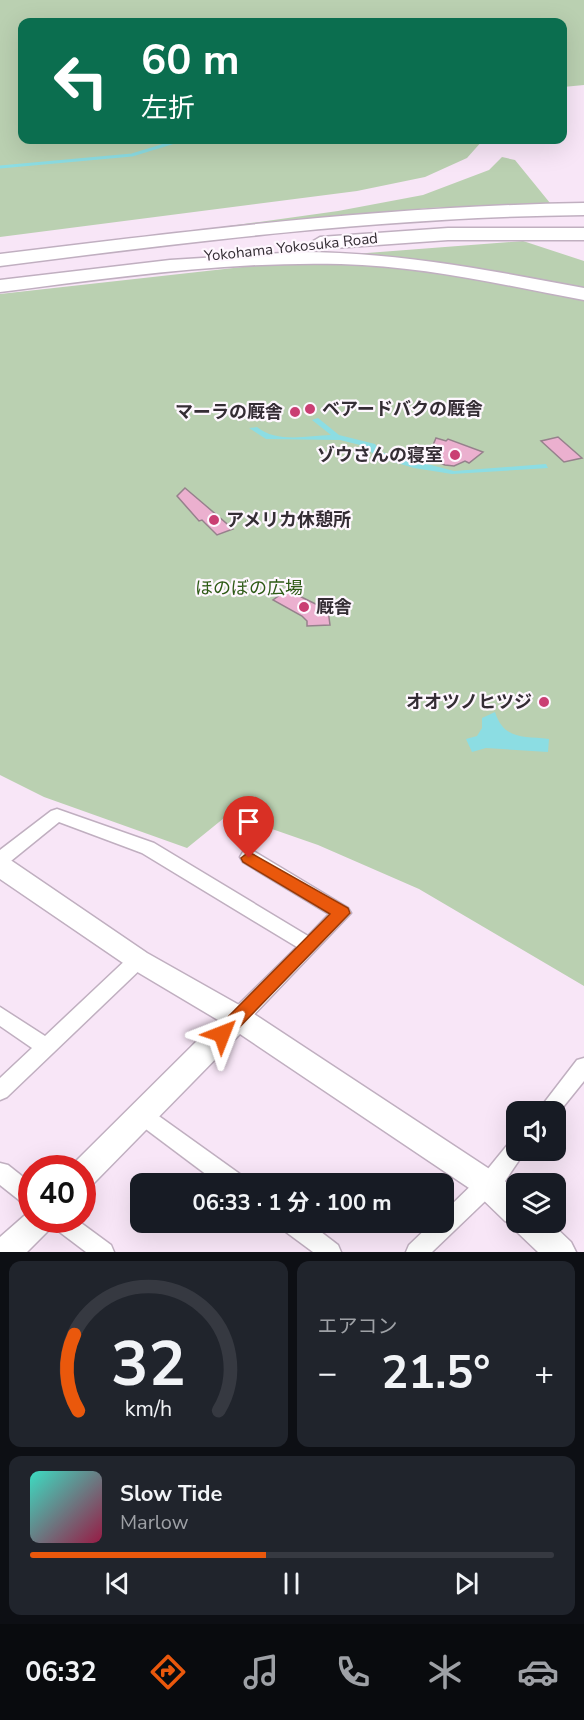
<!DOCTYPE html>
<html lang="ja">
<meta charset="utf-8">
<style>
:root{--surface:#171b24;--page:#20242c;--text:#f1f3f6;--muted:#9ea1a6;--line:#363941;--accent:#ea580c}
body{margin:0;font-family:"Nunito Sans","Noto Sans JP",sans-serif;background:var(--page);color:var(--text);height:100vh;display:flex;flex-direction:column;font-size:22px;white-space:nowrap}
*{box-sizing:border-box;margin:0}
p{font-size:20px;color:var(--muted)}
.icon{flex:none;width:33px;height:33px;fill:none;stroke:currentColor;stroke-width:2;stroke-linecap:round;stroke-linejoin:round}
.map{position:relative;height:1252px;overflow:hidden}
.details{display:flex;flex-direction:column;gap:9px;padding:9px;background:#0d0f14;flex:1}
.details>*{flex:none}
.top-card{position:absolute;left:18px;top:18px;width:549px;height:126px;border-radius:12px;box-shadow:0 6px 24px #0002;background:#0b6e4f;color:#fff;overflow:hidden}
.fabs{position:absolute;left:506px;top:1101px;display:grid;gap:12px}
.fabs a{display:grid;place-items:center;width:60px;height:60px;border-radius:12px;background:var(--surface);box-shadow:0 6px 24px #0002;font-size:30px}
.speed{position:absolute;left:18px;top:1155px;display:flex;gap:12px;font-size:30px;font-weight:700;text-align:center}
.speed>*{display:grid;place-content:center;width:78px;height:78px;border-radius:50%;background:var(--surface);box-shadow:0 6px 24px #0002;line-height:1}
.speed .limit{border:9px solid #d22;background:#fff;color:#111}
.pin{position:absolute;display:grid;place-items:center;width:51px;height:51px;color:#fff;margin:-62px -26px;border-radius:50% 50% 50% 0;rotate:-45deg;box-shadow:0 0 6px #0007}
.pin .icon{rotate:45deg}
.me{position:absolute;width:66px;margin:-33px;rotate:45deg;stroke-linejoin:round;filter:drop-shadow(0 0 4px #0008)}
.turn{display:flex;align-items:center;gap:21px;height:126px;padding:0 24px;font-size:27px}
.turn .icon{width:78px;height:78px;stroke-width:2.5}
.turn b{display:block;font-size:42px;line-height:51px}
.big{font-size:45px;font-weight:700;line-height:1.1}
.details .tile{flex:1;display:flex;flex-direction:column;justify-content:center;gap:9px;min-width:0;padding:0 21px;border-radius:12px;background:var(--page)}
.details .dial{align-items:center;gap:0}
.dial svg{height:156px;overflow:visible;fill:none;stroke:var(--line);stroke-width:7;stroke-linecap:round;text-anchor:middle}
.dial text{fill:var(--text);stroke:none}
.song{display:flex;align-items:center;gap:18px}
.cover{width:72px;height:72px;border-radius:9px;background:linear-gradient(135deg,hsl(170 70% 55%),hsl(340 70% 35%))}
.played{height:6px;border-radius:3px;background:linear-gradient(90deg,var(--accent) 45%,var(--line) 45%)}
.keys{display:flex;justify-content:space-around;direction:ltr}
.heat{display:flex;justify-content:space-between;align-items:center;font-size:33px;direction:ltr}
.details .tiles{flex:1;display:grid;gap:9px;grid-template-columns:1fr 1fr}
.tile:last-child{grid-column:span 2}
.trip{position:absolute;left:130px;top:1173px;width:324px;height:60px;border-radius:12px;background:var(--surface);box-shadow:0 6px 24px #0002;font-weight:700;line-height:60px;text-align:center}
.menu{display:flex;height:96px;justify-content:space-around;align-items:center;background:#090b0e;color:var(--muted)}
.menu .icon{width:42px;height:42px}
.menu .active{color:var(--accent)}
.menu b{font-size:27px;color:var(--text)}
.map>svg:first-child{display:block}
.green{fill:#bad0b1}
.water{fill:#8cdde3}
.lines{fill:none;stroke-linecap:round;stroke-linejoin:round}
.stream{stroke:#8cdde3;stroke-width:3}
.building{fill:#ebb0cf;stroke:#96818c;stroke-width:1.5}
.street-casing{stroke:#c0afc0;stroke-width:3}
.secondary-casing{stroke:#c0afc0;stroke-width:3}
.highway-casing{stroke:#c0afc0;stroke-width:3}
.street{fill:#fff;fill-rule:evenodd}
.secondary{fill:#fff;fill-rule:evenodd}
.highway{fill:#fff;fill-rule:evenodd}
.route{fill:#ea580c;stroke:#983908;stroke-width:1.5}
.poi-dot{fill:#ca3f73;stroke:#fef7fe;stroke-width:2}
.labels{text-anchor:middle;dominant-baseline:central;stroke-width:4.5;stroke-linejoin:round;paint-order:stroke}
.far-street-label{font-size:15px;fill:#342d34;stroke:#fef7fe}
.poi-label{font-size:18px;font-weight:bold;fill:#342d34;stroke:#fef7fe;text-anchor:start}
.park-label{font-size:18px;fill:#2d5a15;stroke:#fef7fe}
</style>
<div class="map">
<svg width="584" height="1252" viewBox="0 0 584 1252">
<rect width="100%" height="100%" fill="#f8e6f7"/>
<!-- green -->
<g class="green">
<polygon points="0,0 584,0 584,85 563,87 562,22 22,22 22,140 483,140 467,158 425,177 357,191 0,237"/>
<polygon points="502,157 515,160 550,203 429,208 172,234 338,211 423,195 489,170"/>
<polygon points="523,241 584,261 584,986 419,889 318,845 229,814 187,848 44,797 0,775 0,294 367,253"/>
</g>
<!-- water -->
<g class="water">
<path d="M318 418 339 435 375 444 381 452 454 471 546 464 548 468 452 474 414 468 377 457 364 446 340 440 266 439 249 428 257 427C276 443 307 436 331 435L312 420Z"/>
<path d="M495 712C504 740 523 736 549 739L548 752 486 748 472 752 466 739 477 736 482 728V718Z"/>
</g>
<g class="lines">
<!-- stream -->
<g class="stream">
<polyline points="236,140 308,140"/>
<polyline points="346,140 376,140"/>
<polyline points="0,167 132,155 181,140"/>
</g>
</g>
<!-- building -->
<g class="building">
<polygon points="558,437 582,458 564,462 541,441"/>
<polygon points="436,438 446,441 448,439 483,452 469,463 465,461 454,466 445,465 430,460 440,448 433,445"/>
<polygon points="185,488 205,505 233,529 217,535 202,520 199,521 177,496"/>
<polygon points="287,590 328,610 330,625 307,626 307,621 302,616 273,600"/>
</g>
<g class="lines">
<defs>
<g id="street">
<polygon points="57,809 154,843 308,936 329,914 243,862 240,857 243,852 249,850 255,852 348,908 351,913 245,1024 238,1026 231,1024 228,1018 231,1012 297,947 142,853 59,822 6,865 0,867 0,850 51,811"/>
<polygon points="138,953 145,955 147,960 145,965 7,1097 0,1100 0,1078 32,1048 0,1026 0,1007 45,1036 131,955"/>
<polygon points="584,1058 584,1081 555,1117 555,1112 537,1112 577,1060"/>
<polygon points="142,1106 149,1109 244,1177 246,1184 219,1184 135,1121 132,1115 135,1109"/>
<polygon points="516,1141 516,1150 526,1150 503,1184 432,1252 406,1252 409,1245 433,1222 444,1222 444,1212 487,1170 509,1143"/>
<polygon points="0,1163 8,1165 32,1184 32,1207 24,1204 0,1185"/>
<polygon points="50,1220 77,1220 111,1245 114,1252 86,1252 53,1227"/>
<polygon points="279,1222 308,1222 338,1245 341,1252 313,1252 282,1229"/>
</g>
<g id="secondary">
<polygon points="0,857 9,859 147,953 248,1010 497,1174 516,1191 516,1222 550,1222 571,1242 576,1252 538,1252 517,1232 514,1224 505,1221 475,1192 240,1034 93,1184 82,1188 82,1168 70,1168 71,1166 218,1020 129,967 0,879"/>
<polygon points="32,1209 32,1220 53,1220 49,1230 27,1252 0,1252 0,1237"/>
</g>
<g id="highway">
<path d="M584 203V215C388 217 194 241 0 266V254C194 230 388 206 584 203Z"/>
<polygon points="448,228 584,228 584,240 448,240 320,249 310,243 320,237"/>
<path d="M298 252C396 252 489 270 584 288V300C504 285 423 266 341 264 227 261 113 278 0 292V280L170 260Z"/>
</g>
</defs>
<!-- street casing -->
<use href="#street" class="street-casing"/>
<!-- secondary casing -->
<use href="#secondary" class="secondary-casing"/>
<!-- highway casing -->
<use href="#highway" class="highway-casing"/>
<!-- street -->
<use href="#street" class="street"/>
<!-- secondary -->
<use href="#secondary" class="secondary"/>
<!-- highway -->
<use href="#highway" class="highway"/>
</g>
<!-- route -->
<polygon class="route" points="249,852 348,908 350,913 228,1039 222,1041 216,1039 213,1034 216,1029 330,914 243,862 241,858"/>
<!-- markers -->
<g class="poi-dot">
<circle cx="310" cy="409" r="6"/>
<circle cx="295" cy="412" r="6"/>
<circle cx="455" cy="455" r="6"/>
<circle cx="214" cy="520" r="6"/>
<circle cx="304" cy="607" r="6"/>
<circle cx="544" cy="702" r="6"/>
</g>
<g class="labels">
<!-- far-street labels -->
<g class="far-street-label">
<text transform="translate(291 247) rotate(-6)">Yokohama Yokosuka Road</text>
</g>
<!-- poi labels -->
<g class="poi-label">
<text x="322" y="409">ベアードバクの厩舎</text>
<text x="283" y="412" text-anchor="end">マーラの厩舎</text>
<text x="443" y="455" text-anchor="end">ゾウさんの寝室</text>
<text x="226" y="520">アメリカ休憩所</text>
<text x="316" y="607">厩舎</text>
<text x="532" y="702" text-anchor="end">オオツノヒツジ</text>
</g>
<!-- park labels -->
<g class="park-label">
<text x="249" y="588">ほのぼの広場</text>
</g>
</g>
</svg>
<div class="fabs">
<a><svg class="icon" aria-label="sound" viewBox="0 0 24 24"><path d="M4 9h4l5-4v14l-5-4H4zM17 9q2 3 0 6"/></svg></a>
<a><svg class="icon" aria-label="layers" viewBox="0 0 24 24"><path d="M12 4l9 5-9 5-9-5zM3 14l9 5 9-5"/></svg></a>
</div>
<div class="speed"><div class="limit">40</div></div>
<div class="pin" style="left:249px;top:858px;background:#d93025"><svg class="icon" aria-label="arrive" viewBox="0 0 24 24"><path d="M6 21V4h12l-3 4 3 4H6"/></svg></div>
<svg class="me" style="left:222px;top:1034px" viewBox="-20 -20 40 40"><path d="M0-17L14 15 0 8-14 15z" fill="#ea580c" stroke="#fff" stroke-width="4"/></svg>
<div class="trip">06:33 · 1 分 · 100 m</div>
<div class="top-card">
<div class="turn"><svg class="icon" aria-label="left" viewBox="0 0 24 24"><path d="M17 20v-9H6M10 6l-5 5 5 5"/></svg><div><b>60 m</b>左折</div></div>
</div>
</div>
<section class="details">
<div class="tiles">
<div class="tile dial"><svg viewBox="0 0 100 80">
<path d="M14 69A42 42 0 1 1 86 69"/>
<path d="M14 69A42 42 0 0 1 12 30" stroke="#ea580c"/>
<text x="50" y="56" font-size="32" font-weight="700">32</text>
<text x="50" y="72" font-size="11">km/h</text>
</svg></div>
<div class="tile"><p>エアコン</p>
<div class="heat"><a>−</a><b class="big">21.5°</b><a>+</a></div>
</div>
<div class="tile">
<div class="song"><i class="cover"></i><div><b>Slow Tide</b><p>Marlow</p></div></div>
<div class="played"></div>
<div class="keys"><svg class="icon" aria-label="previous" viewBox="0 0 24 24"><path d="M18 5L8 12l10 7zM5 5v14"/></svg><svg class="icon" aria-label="pause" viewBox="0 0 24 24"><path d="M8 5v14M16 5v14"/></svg><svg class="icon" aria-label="next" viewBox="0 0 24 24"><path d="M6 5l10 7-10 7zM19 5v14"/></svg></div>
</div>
</div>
</section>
<nav class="menu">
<b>06:32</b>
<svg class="icon active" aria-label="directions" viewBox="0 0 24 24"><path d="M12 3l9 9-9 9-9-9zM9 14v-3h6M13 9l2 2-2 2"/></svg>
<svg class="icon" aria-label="music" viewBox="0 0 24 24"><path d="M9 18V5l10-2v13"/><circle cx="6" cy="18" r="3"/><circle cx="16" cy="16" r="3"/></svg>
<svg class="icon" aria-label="phone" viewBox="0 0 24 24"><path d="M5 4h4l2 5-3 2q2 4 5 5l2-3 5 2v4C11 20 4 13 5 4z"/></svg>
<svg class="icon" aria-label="climate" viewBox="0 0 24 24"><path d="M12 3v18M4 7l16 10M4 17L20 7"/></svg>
<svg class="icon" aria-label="car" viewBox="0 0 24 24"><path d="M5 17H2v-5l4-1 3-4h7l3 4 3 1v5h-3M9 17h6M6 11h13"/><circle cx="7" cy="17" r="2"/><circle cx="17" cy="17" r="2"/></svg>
</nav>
